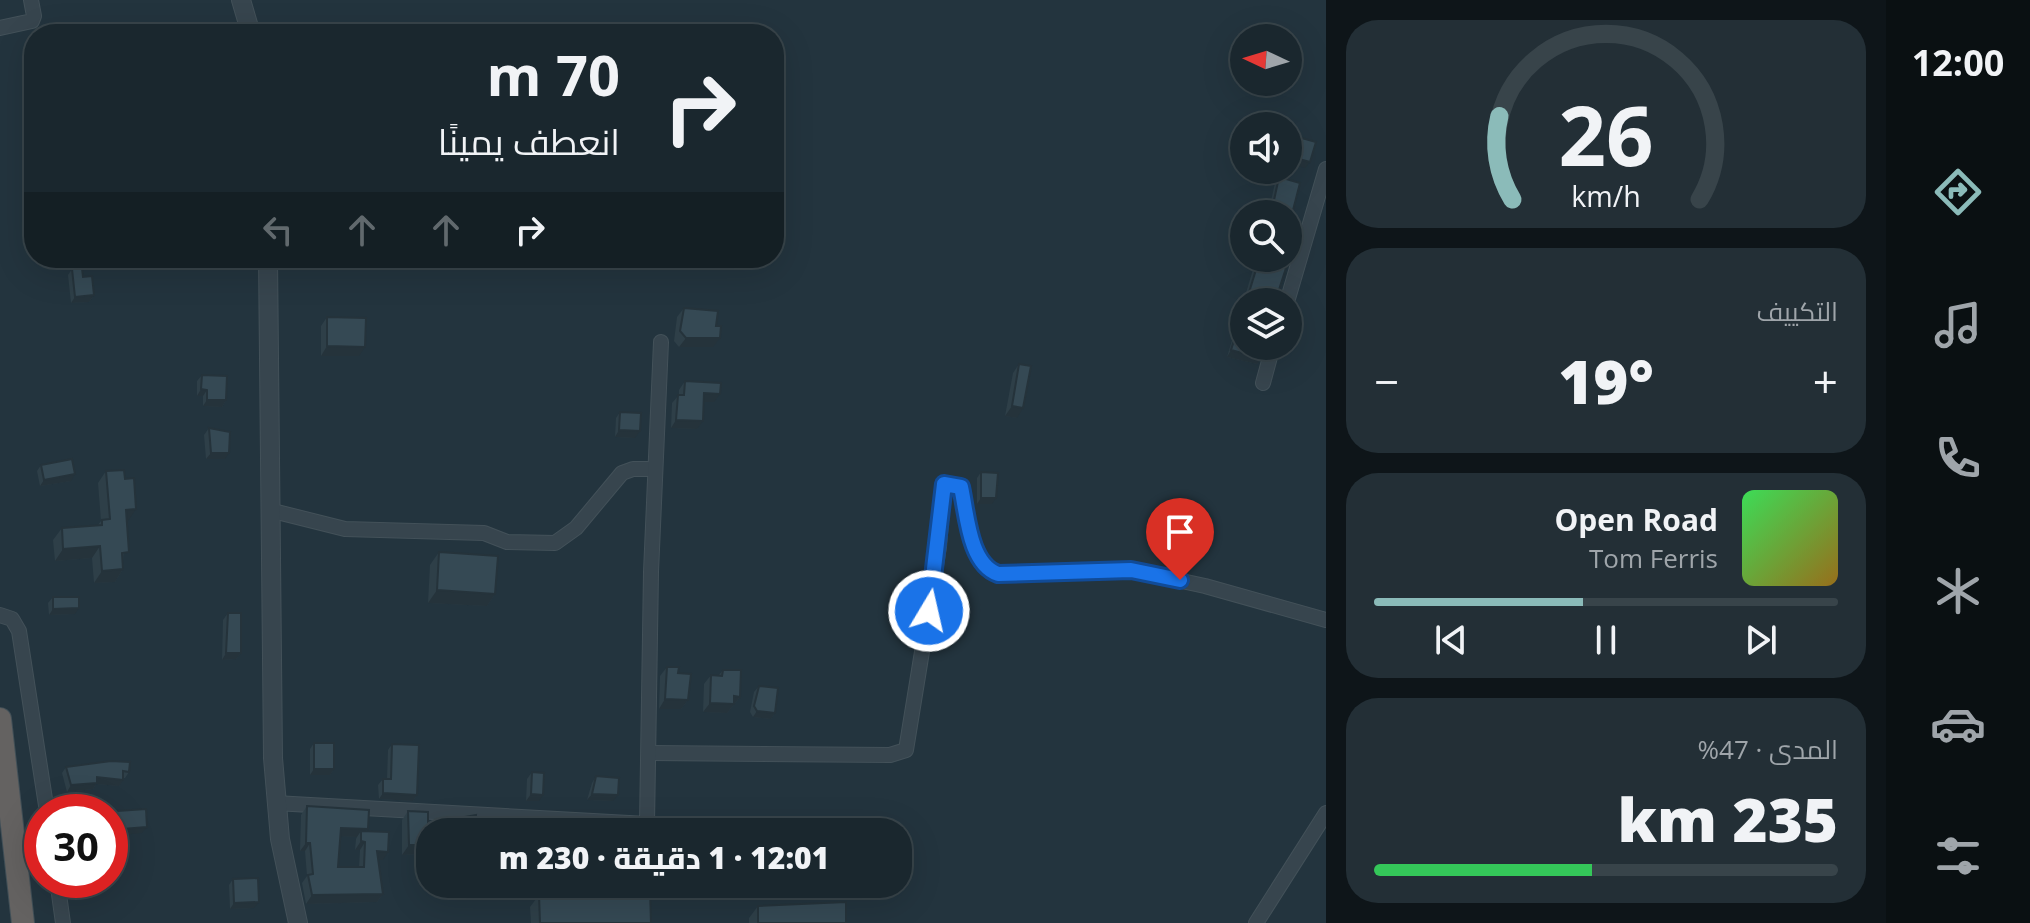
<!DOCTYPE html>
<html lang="ar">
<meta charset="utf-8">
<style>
:root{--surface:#1a272e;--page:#232f36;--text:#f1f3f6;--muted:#9fa5aa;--line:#38444a;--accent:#8bbbb9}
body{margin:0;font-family:"Open Sans",Cairo,sans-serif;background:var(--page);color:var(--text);direction:rtl;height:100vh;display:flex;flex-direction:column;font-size:30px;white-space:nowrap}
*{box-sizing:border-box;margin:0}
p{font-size:26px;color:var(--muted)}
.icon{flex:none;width:44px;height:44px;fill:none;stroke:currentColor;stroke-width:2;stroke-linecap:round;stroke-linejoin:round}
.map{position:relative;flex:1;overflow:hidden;direction:ltr}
.sheet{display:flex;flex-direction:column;gap:20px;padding:20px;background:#0e1519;width:560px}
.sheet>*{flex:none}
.banner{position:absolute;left:24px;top:24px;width:760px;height:244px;border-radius:32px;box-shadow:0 8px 32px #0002,0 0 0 2px var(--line);direction:rtl;background:#1a272e;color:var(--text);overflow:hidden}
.needle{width:52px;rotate:274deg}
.tools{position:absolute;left:1230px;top:24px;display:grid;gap:16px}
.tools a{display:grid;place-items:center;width:72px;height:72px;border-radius:50%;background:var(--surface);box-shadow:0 8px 32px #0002,0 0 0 2px var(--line);font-size:40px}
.speed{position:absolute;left:24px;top:794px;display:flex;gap:16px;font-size:40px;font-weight:700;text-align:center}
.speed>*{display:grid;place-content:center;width:104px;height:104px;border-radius:50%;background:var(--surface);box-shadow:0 8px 32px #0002,0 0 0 2px var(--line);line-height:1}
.speed .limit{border:12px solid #d22;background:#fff;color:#111}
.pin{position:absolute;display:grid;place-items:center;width:68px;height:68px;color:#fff;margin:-82px -34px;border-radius:50% 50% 50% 0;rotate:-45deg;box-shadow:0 0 8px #0007}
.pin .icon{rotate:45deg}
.me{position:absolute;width:88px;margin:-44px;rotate:9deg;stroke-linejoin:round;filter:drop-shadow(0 0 6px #0008)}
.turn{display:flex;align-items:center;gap:28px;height:168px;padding:0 32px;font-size:36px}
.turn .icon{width:104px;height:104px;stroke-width:2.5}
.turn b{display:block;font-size:56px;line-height:68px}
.lanes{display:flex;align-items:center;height:76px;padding:0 32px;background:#0003;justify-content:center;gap:40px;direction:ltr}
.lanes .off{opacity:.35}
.big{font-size:60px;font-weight:800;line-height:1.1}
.sheet .tile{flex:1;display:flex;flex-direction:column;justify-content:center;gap:12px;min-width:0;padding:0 28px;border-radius:32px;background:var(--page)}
.sheet .dial{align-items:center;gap:0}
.dial svg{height:208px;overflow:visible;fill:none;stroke:var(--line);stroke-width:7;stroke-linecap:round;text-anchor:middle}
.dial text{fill:var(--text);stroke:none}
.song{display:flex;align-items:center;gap:24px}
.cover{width:96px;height:96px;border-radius:12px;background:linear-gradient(135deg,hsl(130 70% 55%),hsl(40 70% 35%))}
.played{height:8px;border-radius:4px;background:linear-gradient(90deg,var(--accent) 45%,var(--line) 45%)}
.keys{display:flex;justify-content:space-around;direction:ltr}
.heat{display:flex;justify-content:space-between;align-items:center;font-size:44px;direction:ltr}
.charge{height:12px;border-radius:6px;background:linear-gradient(90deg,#34c759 47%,var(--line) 0)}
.trip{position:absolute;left:416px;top:818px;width:496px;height:80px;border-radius:32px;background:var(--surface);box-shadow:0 8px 32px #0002,0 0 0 2px var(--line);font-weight:800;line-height:80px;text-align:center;direction:rtl}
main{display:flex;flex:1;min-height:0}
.dock{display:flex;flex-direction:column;width:144px;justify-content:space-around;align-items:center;background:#0a1012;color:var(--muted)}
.dock .icon{width:56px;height:56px}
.dock .current{color:var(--accent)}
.dock b{font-size:36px;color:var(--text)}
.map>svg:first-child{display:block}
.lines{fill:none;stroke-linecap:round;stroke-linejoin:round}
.minor-casing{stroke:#435159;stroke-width:16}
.tertiary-casing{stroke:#435159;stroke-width:20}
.trunk-casing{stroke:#425058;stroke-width:24}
.minor{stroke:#37454e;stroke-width:14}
.tertiary{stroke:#37454e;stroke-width:18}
.trunk{stroke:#646261;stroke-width:22}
.wall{fill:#2e3f48;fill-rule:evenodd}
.shaded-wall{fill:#25333b}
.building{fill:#354954;stroke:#25333b;stroke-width:2}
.route-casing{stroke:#114b97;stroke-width:20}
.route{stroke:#1a73e8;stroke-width:14}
</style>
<main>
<nav class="dock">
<b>12:00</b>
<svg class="icon current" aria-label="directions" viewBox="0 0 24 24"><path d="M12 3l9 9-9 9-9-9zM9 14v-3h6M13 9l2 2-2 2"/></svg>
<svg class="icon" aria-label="music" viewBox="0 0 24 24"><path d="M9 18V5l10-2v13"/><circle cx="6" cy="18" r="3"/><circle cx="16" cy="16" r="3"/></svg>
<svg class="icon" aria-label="phone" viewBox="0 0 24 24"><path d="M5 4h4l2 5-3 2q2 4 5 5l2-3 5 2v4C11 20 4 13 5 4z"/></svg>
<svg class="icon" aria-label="climate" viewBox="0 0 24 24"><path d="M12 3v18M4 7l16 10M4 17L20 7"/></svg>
<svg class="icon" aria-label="car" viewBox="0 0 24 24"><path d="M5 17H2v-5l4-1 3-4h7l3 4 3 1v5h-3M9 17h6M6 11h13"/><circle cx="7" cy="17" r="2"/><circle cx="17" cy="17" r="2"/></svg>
<svg class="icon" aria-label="filters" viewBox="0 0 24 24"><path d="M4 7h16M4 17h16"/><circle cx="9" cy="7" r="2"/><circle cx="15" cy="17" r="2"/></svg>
</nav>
<section class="sheet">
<div class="tile dial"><svg viewBox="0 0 100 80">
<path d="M14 69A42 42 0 1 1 86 69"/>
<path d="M14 69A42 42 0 0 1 9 37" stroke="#8bbbb9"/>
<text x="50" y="56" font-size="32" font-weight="700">26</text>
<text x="50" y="72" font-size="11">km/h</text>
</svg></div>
<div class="tile"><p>التكييف</p>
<div class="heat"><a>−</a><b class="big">19°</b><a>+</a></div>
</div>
<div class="tile">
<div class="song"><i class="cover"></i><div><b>Open Road</b><p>Tom Ferris</p></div></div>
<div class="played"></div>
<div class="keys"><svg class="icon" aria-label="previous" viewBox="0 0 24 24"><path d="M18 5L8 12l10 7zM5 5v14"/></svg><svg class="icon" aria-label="pause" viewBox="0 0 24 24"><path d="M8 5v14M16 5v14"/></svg><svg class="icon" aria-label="next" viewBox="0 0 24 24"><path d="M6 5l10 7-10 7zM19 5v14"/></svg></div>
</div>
<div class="tile"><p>المدى · 47%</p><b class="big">235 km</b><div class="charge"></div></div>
</section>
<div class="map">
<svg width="1326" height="923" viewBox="0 0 1326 923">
<rect width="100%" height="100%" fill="#23343e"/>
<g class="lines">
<defs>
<g id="minor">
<polyline points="0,28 32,21 34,16 31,0"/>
<polyline points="1287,302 1326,169"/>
<polyline points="1263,383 1273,346"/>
<polyline points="269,510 345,529 484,533 507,542 555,543 576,528 622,473 633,469 655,469"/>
<polyline points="0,615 12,619 19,631 47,812"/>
<path d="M650 753 890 755 906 750 939 547 944 484 961 487C967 514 969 564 998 574L1131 570 1205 586 1326 620"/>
<polyline points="275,803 647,824 651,572 661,342"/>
<polyline points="57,880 63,923"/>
<polyline points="1256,923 1326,813"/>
</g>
<g id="tertiary">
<polyline points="241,0 251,34"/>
<polyline points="268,258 273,758 280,839 298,923"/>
</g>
<polyline id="trunk" points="0,719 23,923"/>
</defs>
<!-- minor casing -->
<use href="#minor" class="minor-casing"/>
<!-- tertiary casing -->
<use href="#tertiary" class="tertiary-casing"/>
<!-- trunk casing -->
<use href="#trunk" class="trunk-casing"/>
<!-- minor -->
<use href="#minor" class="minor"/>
<!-- tertiary -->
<use href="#tertiary" class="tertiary"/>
<!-- trunk -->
<use href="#trunk" class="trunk"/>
</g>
<!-- wall -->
<g class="wall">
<polygon points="1279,177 1300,183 1291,218 1298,220 1292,241 1288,247 1288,214 1268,214 1275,183"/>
<polygon points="1259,260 1275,302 1244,302 1244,346 1261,358 1257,364 1227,357 1254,266"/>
<polygon points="72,269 94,295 89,302 71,303 68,275"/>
<polygon points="684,308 716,326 713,347 679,347 674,341 677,317"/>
<polygon points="327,317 359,356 321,356 321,326"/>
<polygon points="1019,364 1017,418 1005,416 1013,373"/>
<polygon points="202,375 226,400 222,407 203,406 203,396 197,396 197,381"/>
<polygon points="685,381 714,402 704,402 697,429 671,428 672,403 679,395 679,390"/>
<polygon points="620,412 635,438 615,437 616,418"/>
<polygon points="209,428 225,459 206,459 204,435"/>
<polygon points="41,465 71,481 40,486 37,471"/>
<polygon points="106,471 128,521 126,521 123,561 123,569 115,582 94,583 92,558 55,561 53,540 62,528 98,525 101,521 98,483"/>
<polygon points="981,472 992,504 977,504 977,478"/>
<polygon points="439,552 495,594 487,606 428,603 430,565"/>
<polygon points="53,597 75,614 49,615 48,603"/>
<polygon points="228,613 241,653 236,659 222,660 223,620"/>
<polygon points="667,667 678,673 688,700 681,709 659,709 660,676"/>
<polygon points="723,670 740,697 727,713 703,712 704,684 711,675 719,675"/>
<polygon points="759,686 775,713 771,719 753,717 750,712 754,692"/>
<polygon points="314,743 334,769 330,775 310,775 310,749"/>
<polygon points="392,744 417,795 413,801 379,799 378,785 383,779 387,779 388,750"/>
<polygon points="66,767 129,772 125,778 123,778 119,786 96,784 93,789 67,792 62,773"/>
<polygon points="532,772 539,801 526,801 527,779"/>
<polygon points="596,776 613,801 587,800 592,783"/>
<path d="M307 806 368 829 366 831 383 860H378L383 894 377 902 306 904 302 883 307 876 305 851H300L301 815ZM340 836 357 837 356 839 355 850H360L359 867H338Z"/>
<polygon points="408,811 428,834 430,832 430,846 427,846 422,854 402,855 402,820"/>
<polygon points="233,879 254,908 230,909 229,885"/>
<polygon points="631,889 651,923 531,923 530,907 539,895 629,892"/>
<polygon points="758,906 846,923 749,923 749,918"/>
</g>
<!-- shaded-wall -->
<g class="shaded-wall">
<polygon points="1288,156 1310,162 1305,168 1288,163"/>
<polygon points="94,295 89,302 71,303 75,297"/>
<polygon points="686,338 720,338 713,347 679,347"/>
<polygon points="327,346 365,347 359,356 321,356"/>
<polygon points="1231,350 1261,358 1257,364 1227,357"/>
<polygon points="201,389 207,390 203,396 197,396"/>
<polygon points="704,393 720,394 714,402 698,402"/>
<polygon points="207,400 226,400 222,407 203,406"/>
<polygon points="1012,406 1023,408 1017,418 1005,416"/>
<polygon points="676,420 703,421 697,429 671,428"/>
<polygon points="619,430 640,431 635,438 615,437"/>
<polygon points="211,453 229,453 225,459 206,459"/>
<polygon points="75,474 71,481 40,486 44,480"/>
<polygon points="981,498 996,498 992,504 977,504"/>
<polygon points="136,509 128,521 117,522 126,510"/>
<polygon points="100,546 92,558 55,561 63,549"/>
<polygon points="123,569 115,582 94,583 102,571"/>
<polygon points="437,590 495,594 487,606 428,603"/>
<polygon points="79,608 75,614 49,615 53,609"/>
<polygon points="226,653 241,653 236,659 222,660"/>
<polygon points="734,696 740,697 727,713 703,712 710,703"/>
<polygon points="665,699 688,700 681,709 659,709"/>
<polygon points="757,711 775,713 771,719 753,717"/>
<polygon points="314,769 334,769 330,775 310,775"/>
<polygon points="97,777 123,780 119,786 96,784 93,789 67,792 71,785"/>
<polygon points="383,793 417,795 413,801 379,799"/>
<polygon points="531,794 543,795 539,801 526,801"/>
<polygon points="592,794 618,795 613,801 587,800"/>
<polygon points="147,827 142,833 110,836 110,830"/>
<polygon points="341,828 368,829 362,837 361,831 357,837 335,836"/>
<polygon points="428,837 430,837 430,846 427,846 422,854 402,855 409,845"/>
<polygon points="361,841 365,842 360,850 355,850"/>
<polygon points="306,843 310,843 305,851 300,851"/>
<polygon points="377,851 388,852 383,860 371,860"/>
<polygon points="383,894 377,902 306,904 312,895"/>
<polygon points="259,902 254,908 230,909 234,903"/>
</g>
<!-- building -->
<g class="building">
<polygon points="1291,135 1316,142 1310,162 1288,156 1288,144"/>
<polygon points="1279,177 1300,183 1291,218 1298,220 1292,241 1288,240 1288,214 1271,214"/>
<polygon points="1259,260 1286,268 1275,302 1246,302"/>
<polygon points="82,268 83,277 92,276 94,295 75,297 72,269"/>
<polygon points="684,308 718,311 716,326 721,326 720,338 686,338 680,331"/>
<polygon points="1244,309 1244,346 1263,346 1261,358 1231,350"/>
<polygon points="327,317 366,318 365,347 327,346"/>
<polygon points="1019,364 1031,366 1023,408 1012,406"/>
<polygon points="202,375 227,376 226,400 207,400 207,390 201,389"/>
<polygon points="685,381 721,383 720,394 704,393 703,421 676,420 678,395 684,395"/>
<polygon points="620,412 641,413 640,431 619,430"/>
<polygon points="209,428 230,432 229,453 211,453"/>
<polygon points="72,459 75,474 44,480 41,465"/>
<polygon points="124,470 125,479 134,478 136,509 126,510 129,552 122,553 123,569 102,571 100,546 63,549 62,528 102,525 102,520 110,519 106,471"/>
<polygon points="981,472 998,473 996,498 981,498"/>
<polygon points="439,552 498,556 495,594 437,590"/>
<polygon points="53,597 79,597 79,608 53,609"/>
<polygon points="228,613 241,613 241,653 226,653"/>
<polygon points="667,667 679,667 678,673 691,674 688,700 665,699"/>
<polygon points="723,670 741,670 740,697 734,696 734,704 710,703 711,675 722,676"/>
<polygon points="759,686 778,688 775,713 757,711 754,706"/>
<rect x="314" y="743" width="20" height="26"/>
<polygon points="392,744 419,745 417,795 383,793 383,779 391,779"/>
<polygon points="111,761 130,762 129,772 123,771 123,780 97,777 97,783 71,785 66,767"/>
<polygon points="532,772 544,773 543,795 531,794"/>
<polygon points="596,776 619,778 618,795 592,794"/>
<polygon points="307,806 369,810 368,829 341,828 338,867 364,867 365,842 361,841 361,831 389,832 388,852 377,851 383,894 312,895 308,875 313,874 310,843 306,843"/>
<polygon points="146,809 147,827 110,830 110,812 102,812"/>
<polygon points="408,811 428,812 428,834 430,832 430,837 428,837 428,845 409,845"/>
<polygon points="476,815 474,832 430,832 443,821"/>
<polygon points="258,878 259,902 234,903 233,879"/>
<polygon points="650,888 651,923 540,923 539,895 631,892 631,889"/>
<polygon points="846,902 846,923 758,923 758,906"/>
</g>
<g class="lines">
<defs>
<path id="route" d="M929 611 944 484 961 487C967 514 969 564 998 574L1131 570 1180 580"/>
</defs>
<!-- route casing -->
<use href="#route" class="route-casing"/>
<!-- route -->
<use href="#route" class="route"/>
</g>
</svg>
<div class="tools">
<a><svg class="needle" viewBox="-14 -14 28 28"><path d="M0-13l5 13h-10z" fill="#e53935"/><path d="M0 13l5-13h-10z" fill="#9fa5aa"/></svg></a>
<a><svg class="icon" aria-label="sound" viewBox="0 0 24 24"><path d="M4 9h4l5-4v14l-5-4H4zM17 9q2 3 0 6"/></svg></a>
<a><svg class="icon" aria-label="search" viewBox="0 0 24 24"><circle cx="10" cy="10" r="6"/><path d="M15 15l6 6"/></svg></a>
<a><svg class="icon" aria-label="layers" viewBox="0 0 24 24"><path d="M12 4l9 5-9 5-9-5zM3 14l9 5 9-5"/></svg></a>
</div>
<div class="speed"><div class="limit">30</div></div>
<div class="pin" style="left:1180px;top:580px;background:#d93025"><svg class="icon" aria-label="arrive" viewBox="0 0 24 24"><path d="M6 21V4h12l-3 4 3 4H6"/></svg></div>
<svg class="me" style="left:929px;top:611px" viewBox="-20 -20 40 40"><circle r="17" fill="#1a73e8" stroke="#fff" stroke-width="3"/><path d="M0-11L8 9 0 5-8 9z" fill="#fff"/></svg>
<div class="trip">12:01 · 1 دقيقة · 230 m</div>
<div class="banner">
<div class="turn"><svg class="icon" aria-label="right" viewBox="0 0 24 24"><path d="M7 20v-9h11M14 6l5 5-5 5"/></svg><div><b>70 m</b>انعطف يمينًا</div></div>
<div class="lanes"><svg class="icon off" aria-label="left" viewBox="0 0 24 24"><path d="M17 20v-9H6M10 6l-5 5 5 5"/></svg><svg class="icon off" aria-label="ahead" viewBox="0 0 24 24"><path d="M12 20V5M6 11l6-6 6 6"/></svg><svg class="icon off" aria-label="ahead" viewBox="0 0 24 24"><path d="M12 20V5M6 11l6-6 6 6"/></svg><svg class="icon" aria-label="right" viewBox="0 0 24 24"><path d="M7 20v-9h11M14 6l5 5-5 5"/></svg></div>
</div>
</div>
</main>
